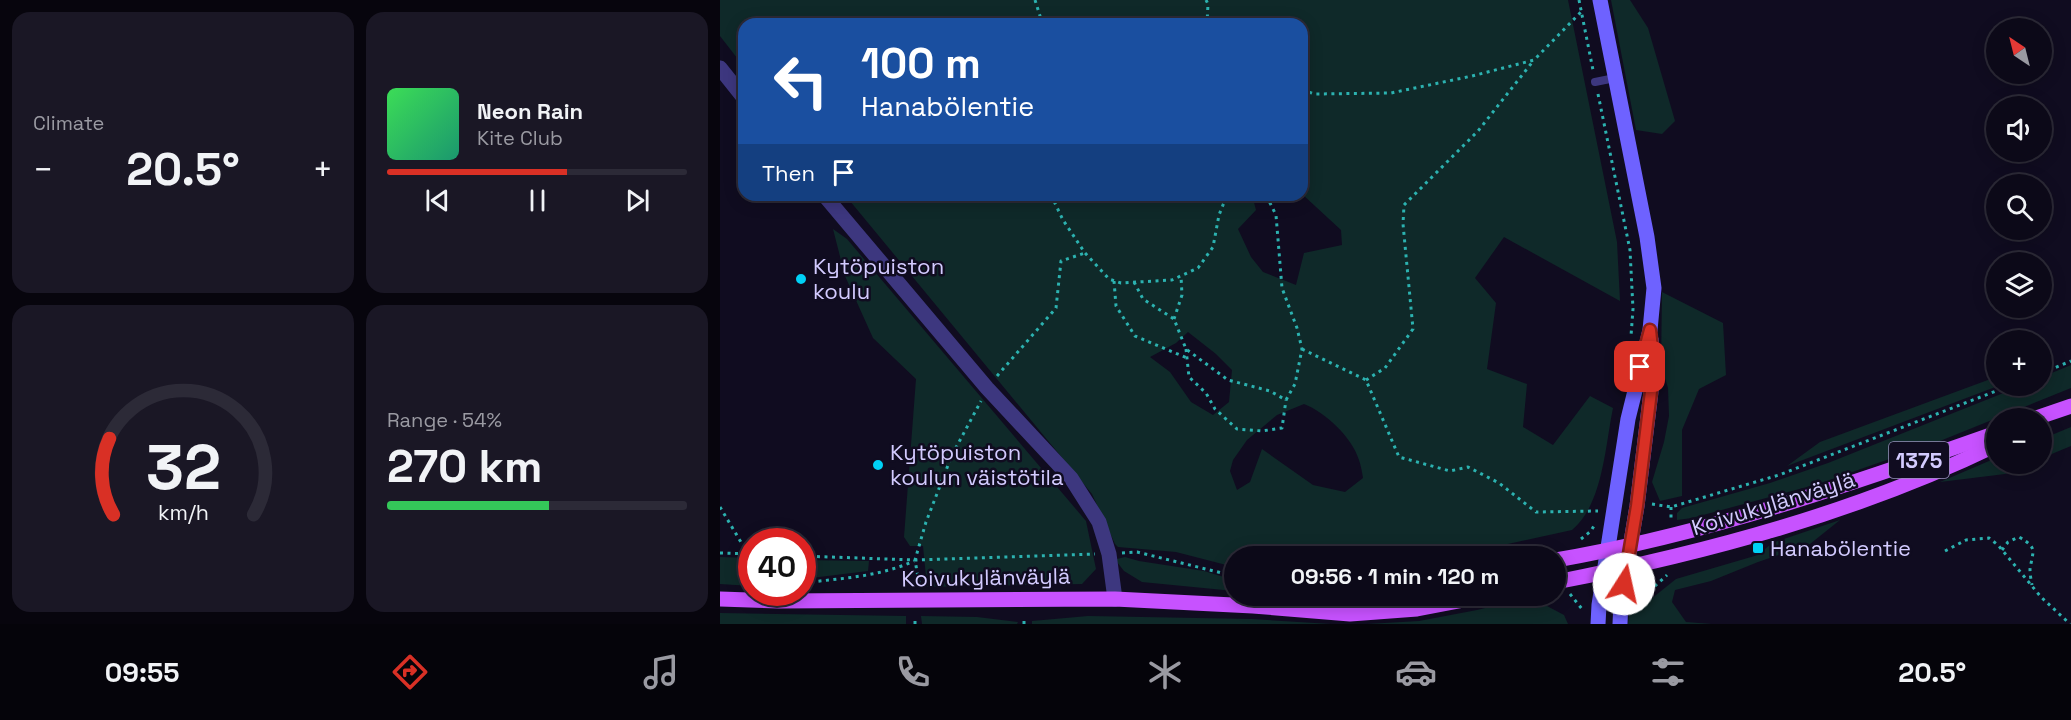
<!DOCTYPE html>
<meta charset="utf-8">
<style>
:root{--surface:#0c0918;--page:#1a1725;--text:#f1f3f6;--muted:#9a9aa2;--line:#2c2a37;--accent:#d93025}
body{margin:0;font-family:"Space Grotesk",sans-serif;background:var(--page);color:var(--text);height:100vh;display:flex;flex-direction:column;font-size:22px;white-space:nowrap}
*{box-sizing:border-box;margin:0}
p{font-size:20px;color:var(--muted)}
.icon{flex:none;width:33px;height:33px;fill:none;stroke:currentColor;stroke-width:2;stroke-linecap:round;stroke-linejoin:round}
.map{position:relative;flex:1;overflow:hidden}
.panel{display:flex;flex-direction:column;gap:12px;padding:12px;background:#07050d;width:720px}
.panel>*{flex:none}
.top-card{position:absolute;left:18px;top:18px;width:570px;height:183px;border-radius:18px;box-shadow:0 3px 15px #0003,0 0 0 2px var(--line);background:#1a4fa0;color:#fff;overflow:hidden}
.needle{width:39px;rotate:325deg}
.fabs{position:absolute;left:1266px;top:18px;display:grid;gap:12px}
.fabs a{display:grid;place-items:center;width:66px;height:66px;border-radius:50%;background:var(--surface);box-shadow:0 3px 15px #0003,0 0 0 2px var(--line);font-size:30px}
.speed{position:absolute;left:18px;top:528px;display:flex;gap:12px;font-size:30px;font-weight:700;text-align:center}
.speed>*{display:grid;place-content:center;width:78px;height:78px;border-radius:50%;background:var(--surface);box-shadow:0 3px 15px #0003,0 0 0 2px var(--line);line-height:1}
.speed .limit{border:9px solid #d22;background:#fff;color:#111}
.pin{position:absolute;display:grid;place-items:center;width:51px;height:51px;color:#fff;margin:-26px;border-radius:12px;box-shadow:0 3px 9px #0006}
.me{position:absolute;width:66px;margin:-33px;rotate:10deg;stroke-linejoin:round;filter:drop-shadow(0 0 4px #0008)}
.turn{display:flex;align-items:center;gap:21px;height:126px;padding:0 24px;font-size:27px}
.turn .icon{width:78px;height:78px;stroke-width:2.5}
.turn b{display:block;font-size:42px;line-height:51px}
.then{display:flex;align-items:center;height:57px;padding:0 24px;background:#0003;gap:12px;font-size:22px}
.big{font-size:45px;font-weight:700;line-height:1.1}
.panel .card{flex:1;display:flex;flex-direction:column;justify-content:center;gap:9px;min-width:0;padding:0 21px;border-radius:18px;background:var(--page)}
.panel .dial{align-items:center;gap:0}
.dial svg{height:156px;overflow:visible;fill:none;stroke:var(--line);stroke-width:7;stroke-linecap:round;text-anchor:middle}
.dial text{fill:var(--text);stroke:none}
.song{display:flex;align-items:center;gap:18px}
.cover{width:72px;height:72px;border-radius:9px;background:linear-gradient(135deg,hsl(130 70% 55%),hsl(160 70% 35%))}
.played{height:6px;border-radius:3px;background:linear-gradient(90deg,var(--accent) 60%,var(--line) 60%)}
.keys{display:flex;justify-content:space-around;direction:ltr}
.heat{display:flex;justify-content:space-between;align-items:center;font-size:33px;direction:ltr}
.charge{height:9px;border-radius:4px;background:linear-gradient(90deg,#34c759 54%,var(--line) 0)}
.panel .tiles{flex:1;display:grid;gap:12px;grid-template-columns:repeat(2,1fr)}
.trip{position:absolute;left:504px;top:546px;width:342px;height:60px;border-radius:30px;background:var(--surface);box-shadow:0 3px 15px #0003,0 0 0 2px var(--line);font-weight:700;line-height:60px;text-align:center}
.menu{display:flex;height:96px;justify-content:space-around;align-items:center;background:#05040a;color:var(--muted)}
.menu .icon{width:42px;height:42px}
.menu .selected{color:var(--accent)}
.menu b{font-size:27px;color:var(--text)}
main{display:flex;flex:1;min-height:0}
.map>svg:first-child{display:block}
.green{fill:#0f2929;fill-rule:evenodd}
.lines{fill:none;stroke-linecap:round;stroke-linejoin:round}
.path{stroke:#2cb2b0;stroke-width:3;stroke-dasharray:3 4.5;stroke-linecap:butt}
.lane{stroke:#3d377f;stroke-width:8}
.street{stroke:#3d377f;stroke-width:15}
.secondary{stroke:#6e62ff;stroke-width:15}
.primary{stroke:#c752ff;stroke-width:15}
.route-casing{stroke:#8d1f18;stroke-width:15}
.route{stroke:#d93025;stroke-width:10}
.poi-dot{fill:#00d1f6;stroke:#100c20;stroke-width:2}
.labels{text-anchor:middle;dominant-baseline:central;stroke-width:5;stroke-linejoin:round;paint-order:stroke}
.shield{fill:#100c20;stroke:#9892bc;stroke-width:1.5}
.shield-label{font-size:21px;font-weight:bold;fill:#d3cbff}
.poi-label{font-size:22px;fill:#d3cbff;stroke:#100c20;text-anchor:start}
.street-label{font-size:22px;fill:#d3cbff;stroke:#100c20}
</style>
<main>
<section class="panel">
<div class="tiles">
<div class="card"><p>Climate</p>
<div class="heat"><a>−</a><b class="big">20.5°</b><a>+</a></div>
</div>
<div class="card">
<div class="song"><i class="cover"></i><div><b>Neon Rain</b><p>Kite Club</p></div></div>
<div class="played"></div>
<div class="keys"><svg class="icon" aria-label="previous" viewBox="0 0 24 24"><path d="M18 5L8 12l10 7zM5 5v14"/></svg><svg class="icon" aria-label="pause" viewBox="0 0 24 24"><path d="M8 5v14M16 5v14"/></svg><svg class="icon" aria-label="next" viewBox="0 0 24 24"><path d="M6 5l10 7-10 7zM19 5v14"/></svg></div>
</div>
<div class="card dial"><svg viewBox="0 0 100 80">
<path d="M14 69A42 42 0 1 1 86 69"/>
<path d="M14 69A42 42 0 0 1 12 30" stroke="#d93025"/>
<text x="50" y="56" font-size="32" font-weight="700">32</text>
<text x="50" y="72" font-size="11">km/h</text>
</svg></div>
<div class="card"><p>Range · 54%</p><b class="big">270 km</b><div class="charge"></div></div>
</div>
</section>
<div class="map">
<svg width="1351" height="624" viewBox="0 0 1351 624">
<rect width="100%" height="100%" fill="#100c20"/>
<!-- green -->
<g class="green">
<path d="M0 0H848L897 242 900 301 784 237 755 278 776 303 767 369 807 384 803 427 833 445 870 396 893 408C885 447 883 504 852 530L733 556H514V567L456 552 398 547 395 544 372 494 125 195H532L536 210 518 229 531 257 543 272 576 285 584 253 622 245 621 230 582 194V24H24V67L0 36ZM468 332 496 354 512 370 509 402 493 415 471 402 450 372 430 357 456 343ZM584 404C605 412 632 437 639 460 641 466 642 472 643 478L625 492 593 485 542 449 530 482 517 490 510 471 513 460 527 440 557 415Z"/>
<polygon points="891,0 910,0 928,28 955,121 942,134 916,130"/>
<polygon points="113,229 127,239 366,521 376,569 362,584 207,587 203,546 190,546 184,537 196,379 153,338 125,276"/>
<polygon points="942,292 1003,323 1006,375 979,389 962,430 962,496 940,501 932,482 944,442 949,416 948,388 941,365"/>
<polygon points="1351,365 1351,388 1215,443 1098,484 972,518 957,520 957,513 962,508 1050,483 1108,463 1301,386 1322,386 1322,377"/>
<polygon points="1276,377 1276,386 1278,386 1067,466 1100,442"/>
<polygon points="1351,427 1351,446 1322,458 1322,439"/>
<polygon points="1276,458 1276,464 1309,464 1285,474 1220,482"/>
<polygon points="1120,520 1090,544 1038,562 991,581 955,590 952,602 966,622 992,624 908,624 909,614 931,599 956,579 1038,555 1052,543"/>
<polygon points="0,557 31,558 31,586 0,584"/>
<polygon points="405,557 419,561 484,571 514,580 514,591 422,582 404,571 397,562 397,559"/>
<polygon points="82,560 149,561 148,571 83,579"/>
<polygon points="810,597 844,615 848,624 647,624 699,621 757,610"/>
<polygon points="0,613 186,616 186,624 0,624"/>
<polygon points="201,616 257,617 298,622 297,624 202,624"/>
<polygon points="368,616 532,619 611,624 312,624 312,621"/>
</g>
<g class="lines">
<!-- path -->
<g class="path">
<polyline points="315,0 320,16 319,24"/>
<polyline points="486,0 488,4 487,24"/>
<polyline points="859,0 873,70"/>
<polyline points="582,90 595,94 671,93 752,76 814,60 861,12"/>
<polyline points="878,94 910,250 913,309 911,336"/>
<polyline points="331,195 343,220 365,253 389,279 401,283 452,280 478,268 493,247 499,215 507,195"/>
<polyline points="394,281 396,306 415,336 467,358"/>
<polyline points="414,282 423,299 454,319 466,349 508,380 550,391 566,400 575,384 582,349 577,328 562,288 556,215 546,195"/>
<polyline points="454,319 462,295 461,276"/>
<polyline points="466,349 469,377 486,393 495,409 517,429 542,431 562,428 566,400"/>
<polyline points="582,349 646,380 679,457 730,471 748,467 779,483 816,512 878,511"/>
<polyline points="1322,373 1351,361"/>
<polyline points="277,376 336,308 341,261 365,253"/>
<polyline points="646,380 665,368 693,329 683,224 684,205 758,131 814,60"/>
<polyline points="932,504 951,507 1059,475 1289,386"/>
<polyline points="0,507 28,554"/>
<polyline points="951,507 951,521"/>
<polyline points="861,539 871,531 875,524"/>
<path d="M1282 550 1288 542 1299 537C1318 548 1313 550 1310 569 1310 574 1311 580 1312 585"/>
<polyline points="1225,551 1246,540 1269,538 1278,545 1321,597 1350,624"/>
<polyline points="0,553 32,554"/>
<polyline points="402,553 417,552 514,576"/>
<polyline points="82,556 195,560 375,554"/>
<polyline points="791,556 824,551"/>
<path d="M91 582C126 578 161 576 194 561"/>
<polyline points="199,583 195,560 206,522 232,455 261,401"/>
<polyline points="850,594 862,609"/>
<polyline points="917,599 922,598 947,575"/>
<polyline points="195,624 195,619"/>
<polyline points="304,624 304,618"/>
</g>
<!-- lane -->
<polyline class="lane" points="875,82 895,78"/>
<!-- street -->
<g class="street">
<polyline points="0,68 24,98"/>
<polyline points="104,195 267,388 351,478 379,522 389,554 395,599"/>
</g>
<!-- secondary -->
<g class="secondary">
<polyline points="878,624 879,605 908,419 930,330 934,288 927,237 880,0"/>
<polyline points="900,624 901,601 917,506 934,367 931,339"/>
</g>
<!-- primary -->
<g class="primary">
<polyline points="1316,418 1351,406"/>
<path d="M836 560C987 534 1132 484 1276 433"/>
<path d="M836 582C986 553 1138 512 1276 445"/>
<polyline points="0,599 59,601 395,599 533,606 630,614 697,609 765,596"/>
<polyline points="566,602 620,596"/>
</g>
</g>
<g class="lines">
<defs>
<polyline id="route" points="904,584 917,506 934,367 930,330 920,367"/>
</defs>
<!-- route casing -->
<use href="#route" class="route-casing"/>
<!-- route -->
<use href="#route" class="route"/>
</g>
<!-- markers -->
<g class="poi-dot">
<circle cx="81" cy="279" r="6"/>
<circle cx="158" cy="465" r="6"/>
<rect x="1032" y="542" width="12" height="12" rx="3"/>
</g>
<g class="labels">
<!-- shield labels -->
<rect class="shield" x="1169" y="442" width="60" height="36" rx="4.5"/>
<g class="shield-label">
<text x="1199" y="460">1375</text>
</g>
<!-- poi labels -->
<g class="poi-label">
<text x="93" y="266">Kytöpuiston<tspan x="93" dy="25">koulu</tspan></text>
<text x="170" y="452">Kytöpuiston<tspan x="170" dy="25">koulun väistötila</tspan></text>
<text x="1050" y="548">Hanabölentie</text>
</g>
<!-- street labels -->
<g class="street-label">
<text transform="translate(1053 503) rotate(-17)">Koivukylänväylä</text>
<text transform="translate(266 577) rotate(-1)">Koivukylänväylä</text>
</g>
</g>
</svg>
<div class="fabs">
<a><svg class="needle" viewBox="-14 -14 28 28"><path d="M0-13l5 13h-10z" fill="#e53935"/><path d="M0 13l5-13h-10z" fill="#9a9aa2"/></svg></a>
<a><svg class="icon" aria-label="sound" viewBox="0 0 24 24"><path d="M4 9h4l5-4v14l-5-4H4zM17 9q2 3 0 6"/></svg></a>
<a><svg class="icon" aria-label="search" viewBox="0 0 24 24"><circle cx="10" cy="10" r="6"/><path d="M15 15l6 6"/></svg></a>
<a><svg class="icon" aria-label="layers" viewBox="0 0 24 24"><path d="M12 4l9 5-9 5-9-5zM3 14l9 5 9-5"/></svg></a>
<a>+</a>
<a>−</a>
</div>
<div class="speed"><div class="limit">40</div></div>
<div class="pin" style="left:920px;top:367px;background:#d93025"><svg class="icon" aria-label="arrive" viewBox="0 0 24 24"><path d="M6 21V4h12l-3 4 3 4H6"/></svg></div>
<svg class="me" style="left:904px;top:584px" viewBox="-20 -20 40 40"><circle r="19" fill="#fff"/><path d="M0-13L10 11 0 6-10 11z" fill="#d93025"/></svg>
<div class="trip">09:56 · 1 min · 120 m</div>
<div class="top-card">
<div class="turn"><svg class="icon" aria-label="left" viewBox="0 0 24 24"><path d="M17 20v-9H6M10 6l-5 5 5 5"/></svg><div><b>100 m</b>Hanabölentie</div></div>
<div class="then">Then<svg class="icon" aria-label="arrive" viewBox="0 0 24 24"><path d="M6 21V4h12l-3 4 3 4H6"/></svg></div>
</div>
</div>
</main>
<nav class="menu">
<b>09:55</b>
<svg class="icon selected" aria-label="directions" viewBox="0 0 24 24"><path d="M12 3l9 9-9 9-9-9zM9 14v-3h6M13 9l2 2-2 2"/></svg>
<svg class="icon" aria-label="music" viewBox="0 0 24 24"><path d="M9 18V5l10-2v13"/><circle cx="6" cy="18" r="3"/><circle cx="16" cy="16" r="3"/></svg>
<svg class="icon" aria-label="phone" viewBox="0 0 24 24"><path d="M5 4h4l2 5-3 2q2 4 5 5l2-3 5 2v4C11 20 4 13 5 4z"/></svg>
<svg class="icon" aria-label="climate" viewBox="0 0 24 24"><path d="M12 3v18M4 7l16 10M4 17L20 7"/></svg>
<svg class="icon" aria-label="car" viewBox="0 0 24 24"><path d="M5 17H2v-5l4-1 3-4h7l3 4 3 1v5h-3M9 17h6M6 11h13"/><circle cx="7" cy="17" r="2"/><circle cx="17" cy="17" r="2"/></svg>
<svg class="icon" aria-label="filters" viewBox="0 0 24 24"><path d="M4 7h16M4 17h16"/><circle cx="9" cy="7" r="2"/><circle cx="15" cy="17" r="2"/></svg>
<b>20.5°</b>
</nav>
